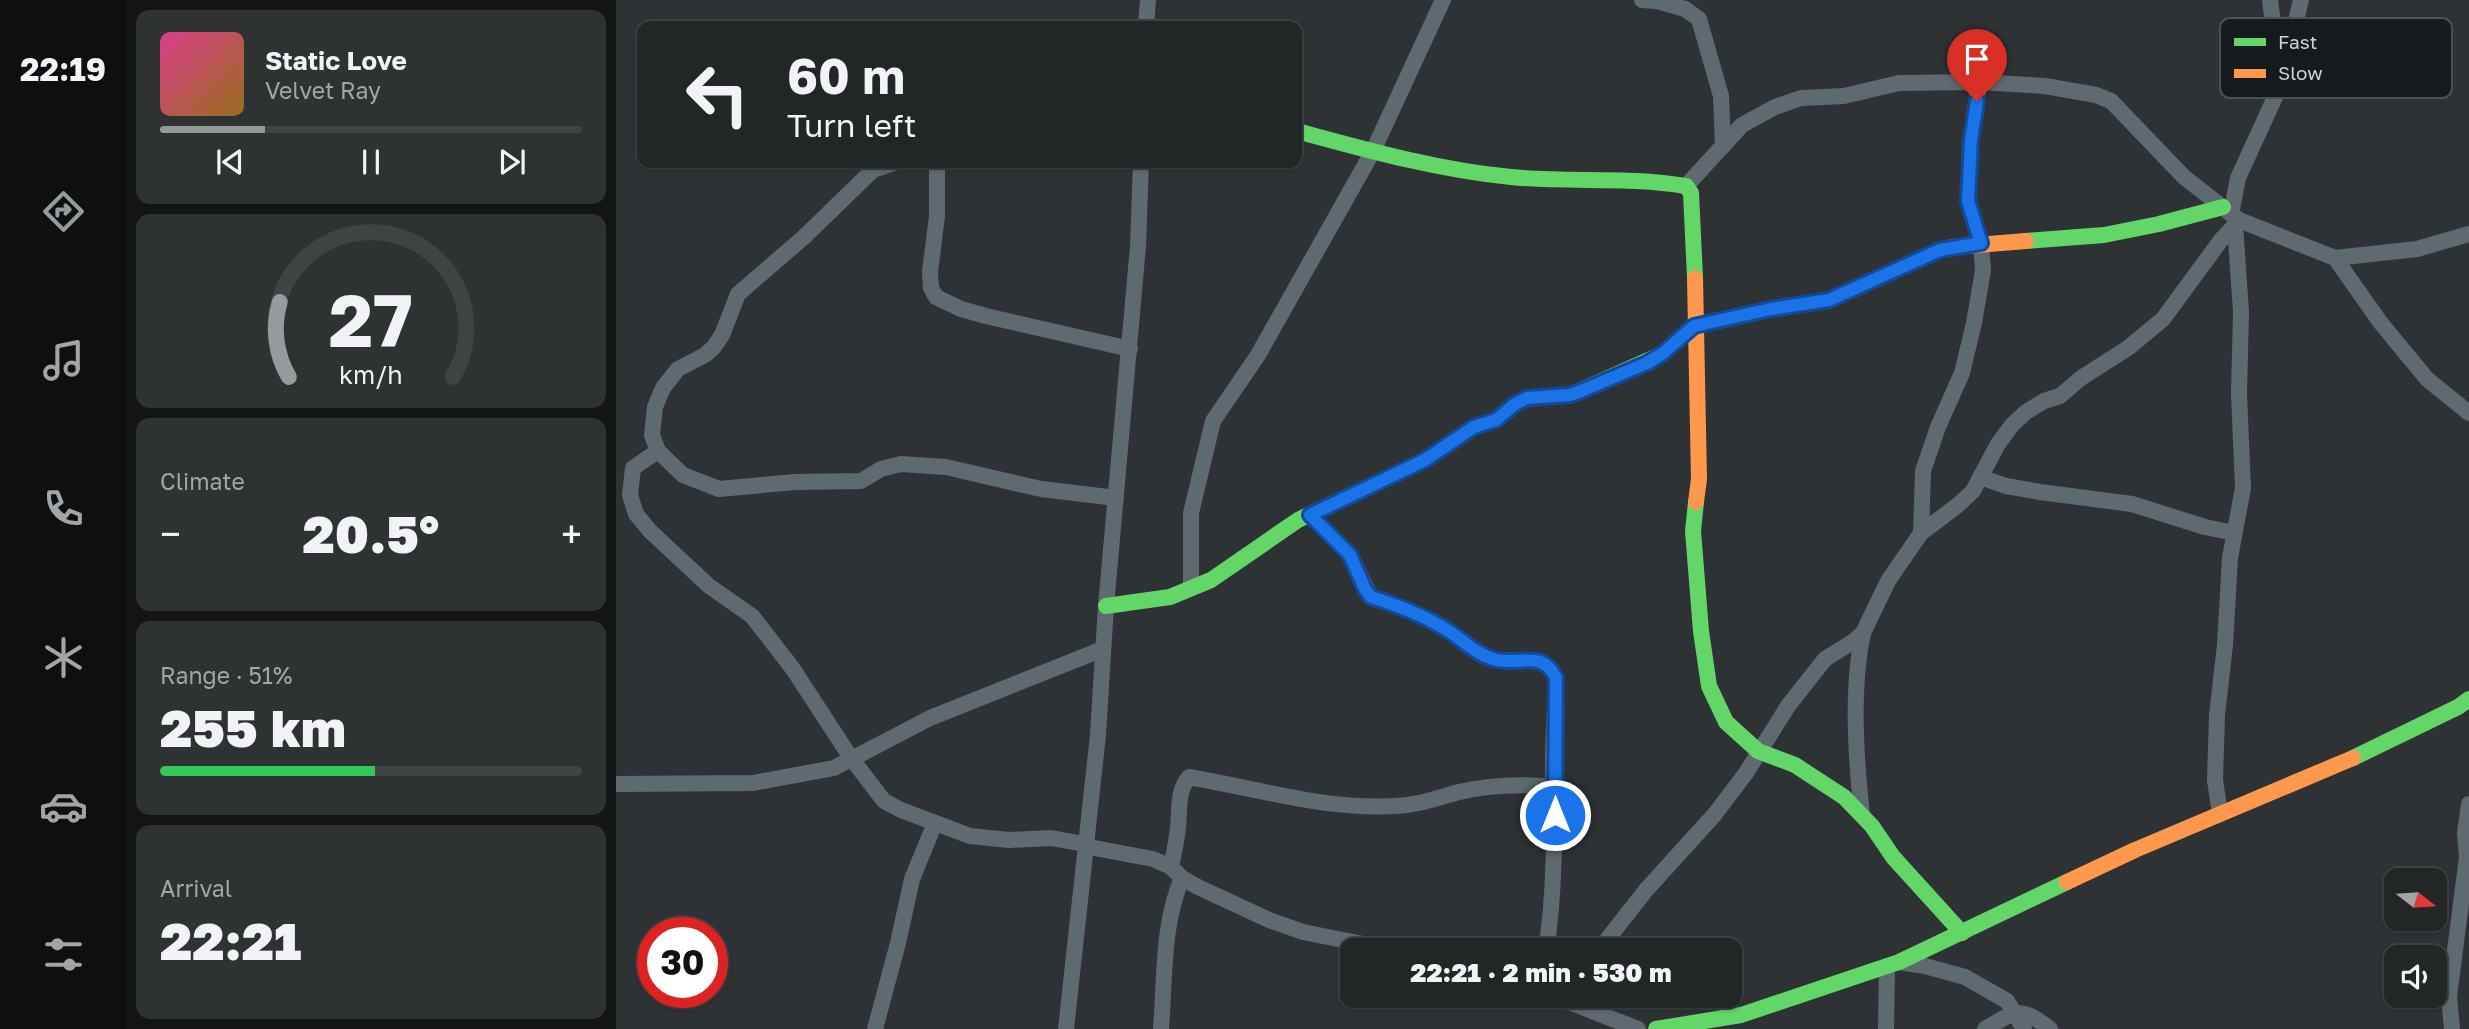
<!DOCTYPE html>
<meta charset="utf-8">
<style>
:root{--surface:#222627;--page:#2e3233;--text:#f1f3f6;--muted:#a2a5a7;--line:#3f4344;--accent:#959a9d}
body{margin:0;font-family:"Golos Text",sans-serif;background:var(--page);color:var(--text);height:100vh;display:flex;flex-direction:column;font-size:26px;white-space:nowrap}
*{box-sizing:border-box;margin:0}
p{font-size:23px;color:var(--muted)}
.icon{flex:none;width:38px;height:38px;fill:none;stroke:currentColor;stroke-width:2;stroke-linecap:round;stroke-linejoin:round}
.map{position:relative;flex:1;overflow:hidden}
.side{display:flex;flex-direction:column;gap:10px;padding:10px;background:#131515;width:490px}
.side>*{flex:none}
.guide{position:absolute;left:21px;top:21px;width:665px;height:147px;border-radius:14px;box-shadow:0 2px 5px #0004,0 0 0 2px var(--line);background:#222627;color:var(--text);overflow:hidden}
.needle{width:46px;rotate:107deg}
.buttons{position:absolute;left:1768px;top:868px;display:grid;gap:14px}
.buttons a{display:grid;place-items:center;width:63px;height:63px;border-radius:14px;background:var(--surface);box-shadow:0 2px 5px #0004,0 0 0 2px var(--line);font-size:35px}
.speed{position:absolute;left:21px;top:917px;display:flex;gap:14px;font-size:35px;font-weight:700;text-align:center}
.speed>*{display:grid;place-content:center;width:91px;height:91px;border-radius:50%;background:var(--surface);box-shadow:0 2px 5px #0004,0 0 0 2px var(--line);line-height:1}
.speed .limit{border:10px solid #d22;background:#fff;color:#111}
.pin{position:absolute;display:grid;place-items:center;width:60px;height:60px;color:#fff;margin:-72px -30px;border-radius:50% 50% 50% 0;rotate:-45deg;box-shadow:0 0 7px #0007}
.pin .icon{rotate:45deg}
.me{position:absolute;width:77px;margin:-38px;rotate:0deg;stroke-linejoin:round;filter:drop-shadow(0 0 5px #0008)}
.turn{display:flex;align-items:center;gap:24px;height:147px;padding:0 35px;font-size:32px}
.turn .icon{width:91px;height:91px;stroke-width:2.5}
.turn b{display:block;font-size:49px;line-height:60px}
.big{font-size:52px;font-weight:800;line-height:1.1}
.side .tile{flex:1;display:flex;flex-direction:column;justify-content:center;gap:10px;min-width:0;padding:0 24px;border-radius:14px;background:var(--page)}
.side .dial{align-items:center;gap:0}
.dial svg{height:182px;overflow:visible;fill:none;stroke:var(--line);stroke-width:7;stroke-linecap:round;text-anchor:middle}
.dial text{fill:var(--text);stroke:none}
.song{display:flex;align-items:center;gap:21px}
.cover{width:84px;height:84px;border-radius:10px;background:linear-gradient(135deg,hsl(330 70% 55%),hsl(40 70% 35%))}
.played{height:7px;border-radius:4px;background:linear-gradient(90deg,var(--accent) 25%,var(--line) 25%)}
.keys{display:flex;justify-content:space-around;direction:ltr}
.heat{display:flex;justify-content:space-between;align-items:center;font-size:38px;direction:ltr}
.charge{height:10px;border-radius:5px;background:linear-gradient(90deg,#34c759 51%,var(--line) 0)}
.trip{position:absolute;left:724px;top:938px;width:402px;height:70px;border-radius:14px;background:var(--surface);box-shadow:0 2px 5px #0004,0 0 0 2px var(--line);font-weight:800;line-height:70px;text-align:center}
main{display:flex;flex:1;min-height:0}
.tabs{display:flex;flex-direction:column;width:126px;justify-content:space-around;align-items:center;background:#0e0f10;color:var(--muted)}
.tabs .icon{width:49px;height:49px}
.tabs .current{color:var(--accent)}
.tabs b{font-size:32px;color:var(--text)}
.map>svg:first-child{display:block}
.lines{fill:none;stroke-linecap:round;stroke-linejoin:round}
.street{stroke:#5e6a70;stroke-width:16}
.fast{stroke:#63d668;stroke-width:16}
.slow{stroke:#ff974d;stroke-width:16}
.route-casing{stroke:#114b97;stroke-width:18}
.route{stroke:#1a73e8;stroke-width:12}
.key{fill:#161a1c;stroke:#4d5154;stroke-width:2}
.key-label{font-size:19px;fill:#cdd2d5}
</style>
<main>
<nav class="tabs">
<b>22:19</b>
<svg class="icon current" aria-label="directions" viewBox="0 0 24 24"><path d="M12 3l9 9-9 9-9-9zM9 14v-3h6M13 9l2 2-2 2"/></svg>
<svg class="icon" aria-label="music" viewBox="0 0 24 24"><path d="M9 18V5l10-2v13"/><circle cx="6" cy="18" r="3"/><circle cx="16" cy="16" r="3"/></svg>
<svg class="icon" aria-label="phone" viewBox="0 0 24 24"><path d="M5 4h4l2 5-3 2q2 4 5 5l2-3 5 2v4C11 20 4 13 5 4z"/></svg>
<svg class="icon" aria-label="climate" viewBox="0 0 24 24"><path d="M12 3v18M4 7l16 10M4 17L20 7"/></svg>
<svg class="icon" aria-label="car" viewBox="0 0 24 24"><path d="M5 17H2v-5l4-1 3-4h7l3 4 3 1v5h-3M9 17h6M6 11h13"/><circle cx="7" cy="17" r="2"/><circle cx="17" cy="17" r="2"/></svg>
<svg class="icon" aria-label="filters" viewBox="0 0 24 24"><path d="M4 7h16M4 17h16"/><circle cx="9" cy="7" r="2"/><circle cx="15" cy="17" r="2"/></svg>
</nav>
<section class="side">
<div class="tile">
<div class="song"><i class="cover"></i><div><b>Static Love</b><p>Velvet Ray</p></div></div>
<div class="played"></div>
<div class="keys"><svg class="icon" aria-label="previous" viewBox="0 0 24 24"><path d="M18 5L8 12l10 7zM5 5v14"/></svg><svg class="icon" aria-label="pause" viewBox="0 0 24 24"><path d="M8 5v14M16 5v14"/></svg><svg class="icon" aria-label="next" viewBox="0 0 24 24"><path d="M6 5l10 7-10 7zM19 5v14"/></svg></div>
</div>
<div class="tile dial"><svg viewBox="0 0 100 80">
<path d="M14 69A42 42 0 1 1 86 69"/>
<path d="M14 69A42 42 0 0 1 10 36" stroke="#959a9d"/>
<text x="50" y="56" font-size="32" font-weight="700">27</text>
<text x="50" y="72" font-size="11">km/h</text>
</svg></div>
<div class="tile"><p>Climate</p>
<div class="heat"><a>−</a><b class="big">20.5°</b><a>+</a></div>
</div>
<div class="tile"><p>Range · 51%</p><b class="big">255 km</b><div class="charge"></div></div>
<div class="tile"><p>Arrival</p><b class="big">22:21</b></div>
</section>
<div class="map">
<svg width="1853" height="1029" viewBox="0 0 1853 1029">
<rect width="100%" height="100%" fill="#2e3234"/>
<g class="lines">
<!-- street -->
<g class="street">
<polyline points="1026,0 1041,1 1069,9 1083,19 1105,96 1107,146"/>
<polyline points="1654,0 1658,31 1669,65"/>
<polyline points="530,26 532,0"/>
<polyline points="278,163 257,170 188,237 122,294 106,335 98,347 89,355 62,369 47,388 39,407 36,435 42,451 67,475 103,489 179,482 245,481 265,469 285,464 330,467 425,489 500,498"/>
<polyline points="321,163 321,216 314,272 315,288 320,297 345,309 370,316 514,349"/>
<polyline points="1070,186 1126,125 1159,107 1185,98 1228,96 1283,83 1363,82 1429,86 1480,95 1495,101 1568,177 1623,220 1719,258 1764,322 1811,379 1853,413"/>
<polyline points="1615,214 1622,178 1665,84 1685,0"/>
<polyline points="1719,258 1801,249 1853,234"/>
<polyline points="42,451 17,468 14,495 20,514 34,531 93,586 136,616 177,669 235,758 268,801 285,810 354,836 393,840 435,838 468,844"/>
<polyline points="1364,477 1390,486 1424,492 1516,504 1589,527 1618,533"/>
<path d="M694 515 734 555 755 597C777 604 806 615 826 627 843 636 857 653 877 659 902 667 926 648 940 678 940 705 937 732 937 760 938 823 940 887 930 950"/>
<polyline points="1305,533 1307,471 1322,427 1346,373 1358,323 1367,270 1365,243 1352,201 1355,140 1363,82"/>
<polyline points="575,588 575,513 597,421 642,355 757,151 827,0"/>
<polyline points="0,784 137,783 218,768 314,718 487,649"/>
<polyline points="1604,814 1599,780 1601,715 1609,645 1614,558 1627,488 1623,394 1625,311 1619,225 1623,220"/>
<path d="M1246 815C1240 758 1235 689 1247 633"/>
<polyline points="468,846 537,859 555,867 566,878 582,887 653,920 687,932 777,950"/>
<path d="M555 867C558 853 561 840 562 827 564 809 561 791 573 777 643 789 709 810 780 806 803 805 821 798 843 792 874 785 908 784 939 787"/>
<polyline points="983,950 1030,890 1099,814 1130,773 1172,706 1209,659 1238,641 1247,633 1272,581 1305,533 1342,505 1357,491 1382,444 1396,425 1410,412 1428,401 1444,396 1465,378 1512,348 1547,319 1605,240 1619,225"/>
<polyline points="1283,962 1309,966 1349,977 1391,1001 1408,1029"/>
<polyline points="938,996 1022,1029"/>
<polyline points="259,1029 282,943 296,879 319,823"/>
<polyline points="450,1029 482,735 490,606 522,246 525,163"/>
<path d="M545 1029C549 978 546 925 566 878"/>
<polyline points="1270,1029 1271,966"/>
<path d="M1369 1029C1400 1011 1404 1005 1434 1029"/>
<polyline points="1836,1029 1833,997 1851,857 1849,833 1853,804"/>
</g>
<!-- fast -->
<g class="fast">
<path d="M681 131C751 150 822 170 895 177 953 183 1012 176 1070 186L1075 193 1079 278"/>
<polyline points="1410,241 1488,235 1543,224 1607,207"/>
<polyline points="1080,502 1077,531 1085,631 1093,686 1110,722 1142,751 1179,765 1228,797 1256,826 1277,857 1346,933"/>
<polyline points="490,606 554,597 595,580 682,520 809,460 858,427 880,420 899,404 911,398 954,395 1046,354 1078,326 1161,308"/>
<polyline points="1737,758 1842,707 1853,699"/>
<polyline points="1040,1029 1125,1015 1283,962 1451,882"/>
</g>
<!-- slow -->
<g class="slow">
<polyline points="1079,278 1083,479 1080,502"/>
<polyline points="1161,308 1213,300 1324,250 1336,247 1410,241"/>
<polyline points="1451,882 1519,850 1737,758"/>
</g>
</g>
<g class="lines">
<defs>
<path id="route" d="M939 815 940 678C926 648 902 667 877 659 857 653 843 636 826 627 806 615 777 604 755 597L749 589 734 555 694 515 809 460 858 427 880 420 899 404 911 398 954 395 965 391 1031 363 1046 354 1078 326 1155 309 1213 300 1324 250 1365 243 1352 201 1355 140 1361 101"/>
</defs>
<!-- route casing -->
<use href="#route" class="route-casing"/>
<!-- route -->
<use href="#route" class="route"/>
</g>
<!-- legend -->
<rect x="1604" y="18" width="232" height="80" rx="10" class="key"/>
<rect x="1618" y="38" width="32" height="8" fill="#63d668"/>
<rect x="1618" y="69" width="32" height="9" fill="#ff974d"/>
<g class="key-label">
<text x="1662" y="49">Fast</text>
<text x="1662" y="80">Slow</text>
</g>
</svg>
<div class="buttons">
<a><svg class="needle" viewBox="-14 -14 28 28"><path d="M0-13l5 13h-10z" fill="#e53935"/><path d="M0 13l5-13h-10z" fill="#a2a5a7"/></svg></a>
<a><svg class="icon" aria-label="sound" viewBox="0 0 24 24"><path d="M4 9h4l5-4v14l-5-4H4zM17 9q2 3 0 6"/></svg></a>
</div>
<div class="speed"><div class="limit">30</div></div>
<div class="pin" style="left:1361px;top:101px;background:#d93025"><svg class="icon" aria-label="arrive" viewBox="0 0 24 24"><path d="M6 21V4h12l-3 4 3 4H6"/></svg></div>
<svg class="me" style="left:939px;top:815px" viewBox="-20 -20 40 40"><circle r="17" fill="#1a73e8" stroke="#fff" stroke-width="3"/><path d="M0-11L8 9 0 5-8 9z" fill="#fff"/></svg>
<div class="trip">22:21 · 2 min · 530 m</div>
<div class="guide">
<div class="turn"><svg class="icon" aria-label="left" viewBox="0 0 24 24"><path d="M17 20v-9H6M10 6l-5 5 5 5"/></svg><div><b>60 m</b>Turn left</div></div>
</div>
</div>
</main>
